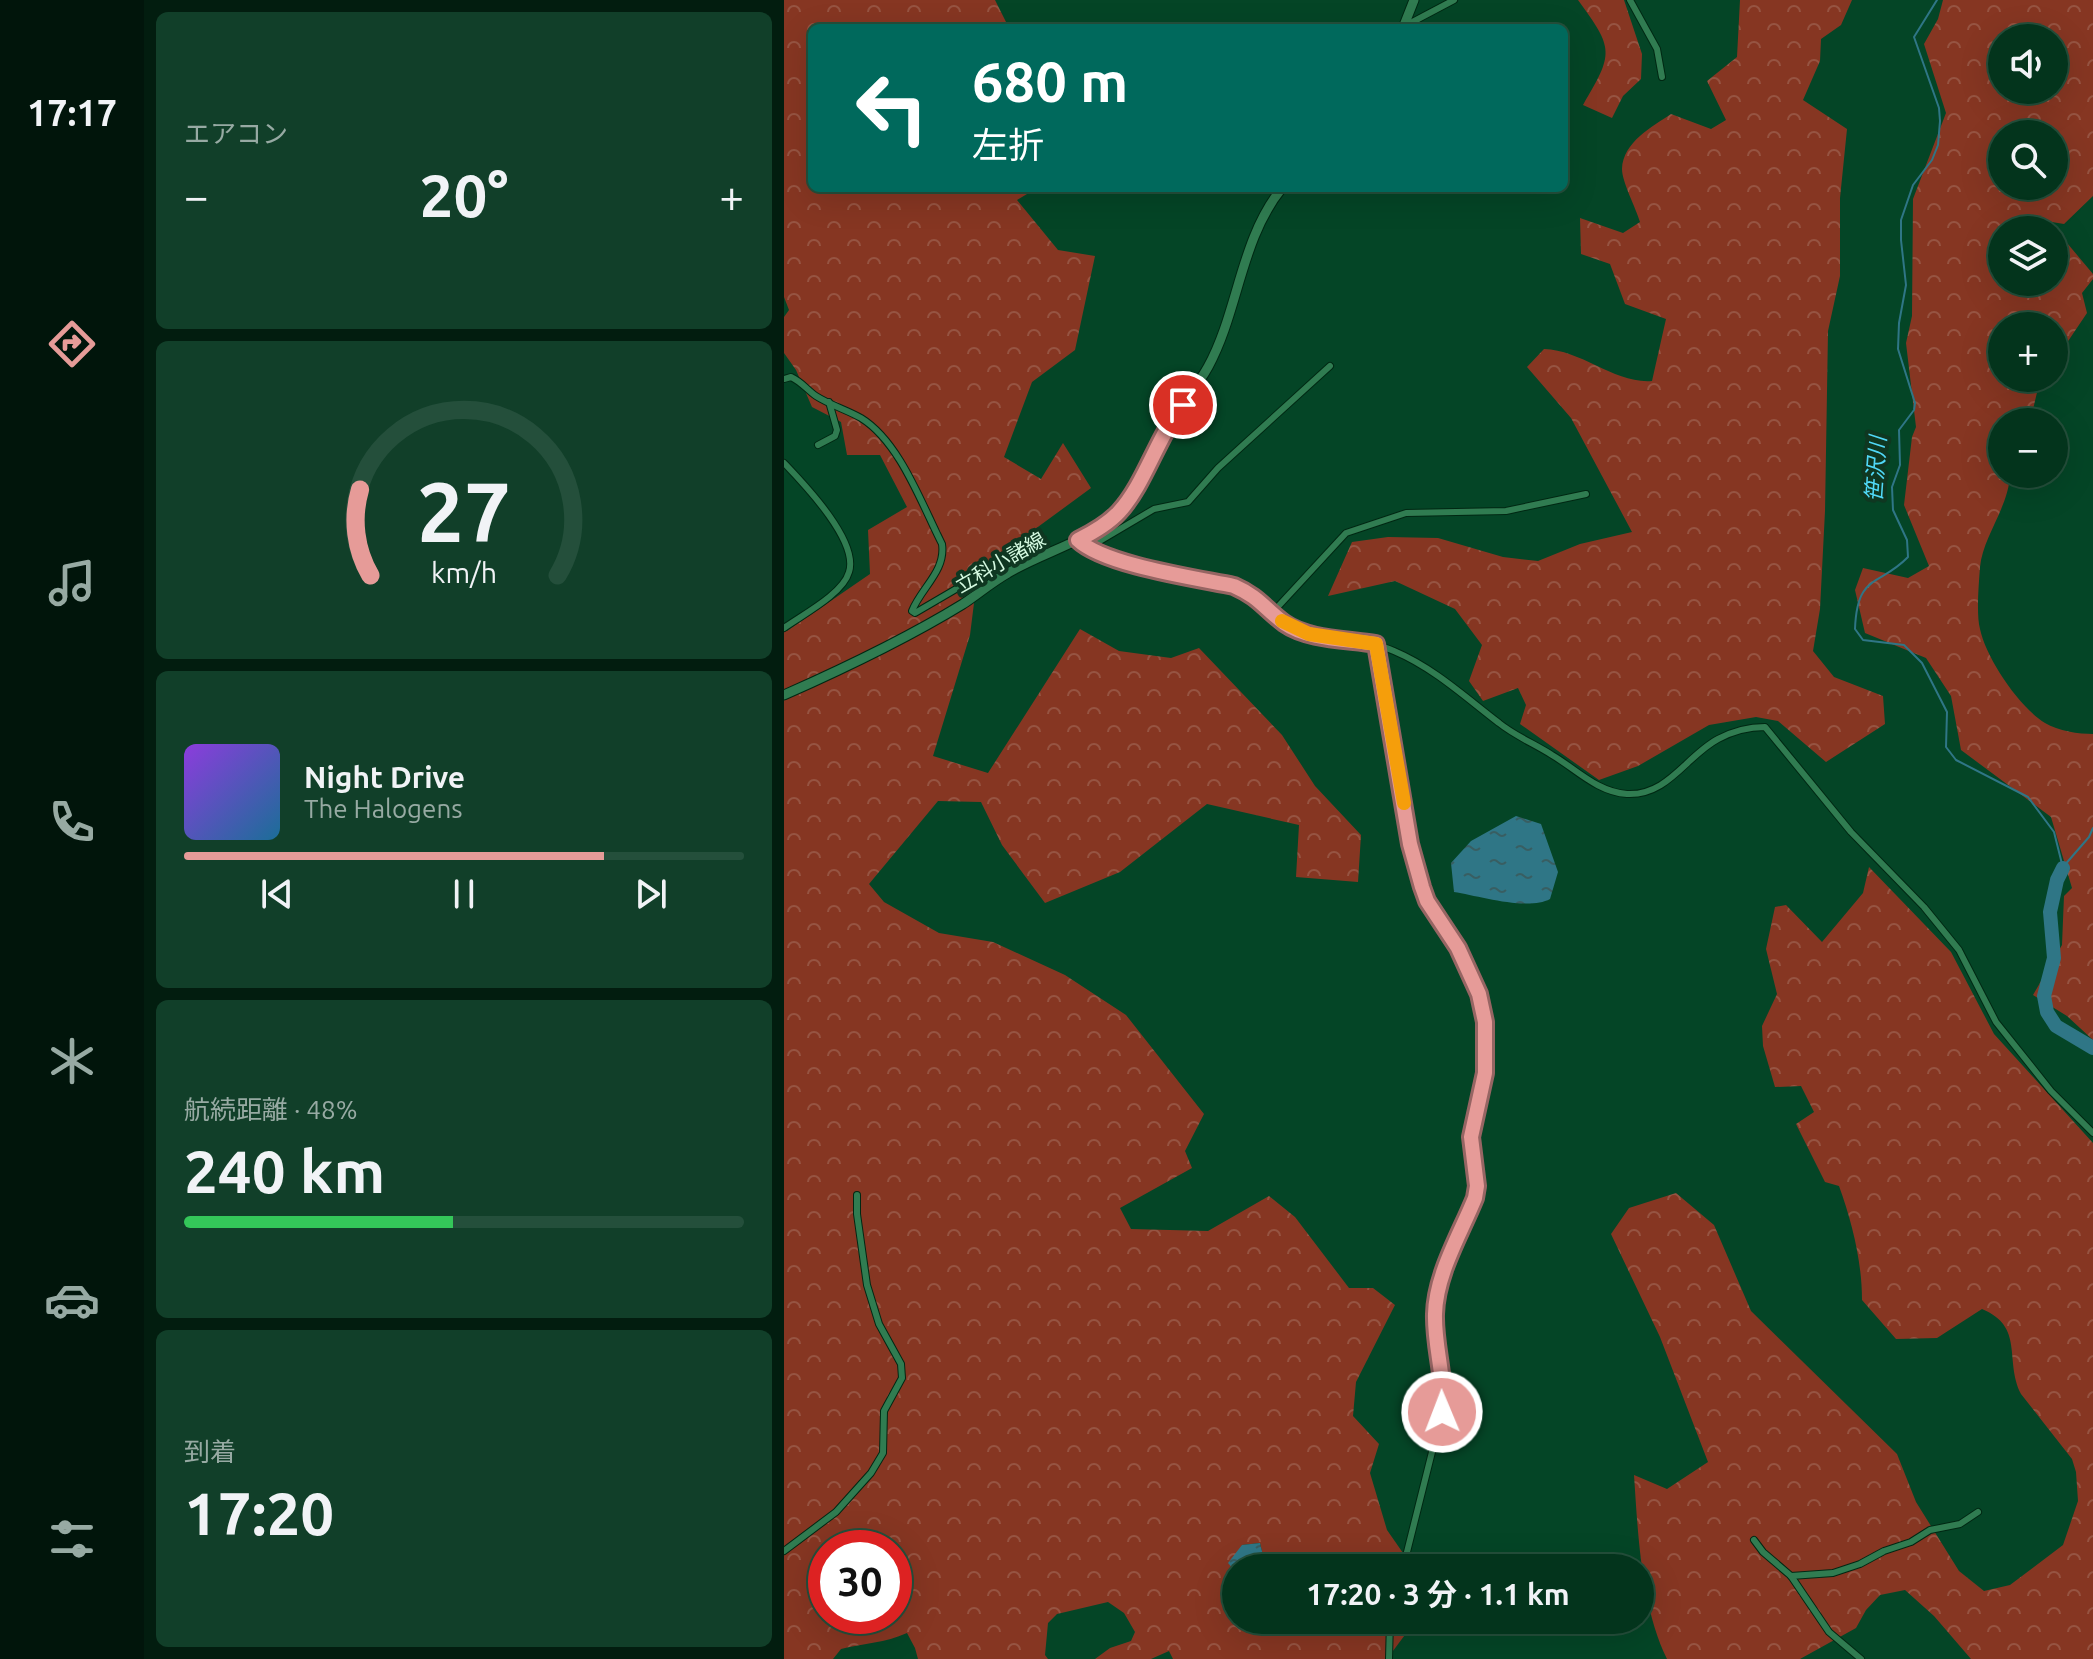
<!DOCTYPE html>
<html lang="ja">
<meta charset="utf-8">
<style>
:root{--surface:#03341c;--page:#113f29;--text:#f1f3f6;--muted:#97aaa3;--line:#244f3b;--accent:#e69b98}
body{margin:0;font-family:Ubuntu,"Noto Sans JP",sans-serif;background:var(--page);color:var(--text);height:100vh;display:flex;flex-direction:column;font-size:30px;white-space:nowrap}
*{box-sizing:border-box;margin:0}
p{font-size:26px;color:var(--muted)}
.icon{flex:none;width:44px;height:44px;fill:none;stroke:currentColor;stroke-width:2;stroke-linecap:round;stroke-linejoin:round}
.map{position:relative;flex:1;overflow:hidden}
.sheet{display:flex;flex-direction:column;gap:12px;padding:12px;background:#021d0f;width:640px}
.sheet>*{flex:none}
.top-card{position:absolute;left:24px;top:24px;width:760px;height:168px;border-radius:12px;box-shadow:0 8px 32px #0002,0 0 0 2px var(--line);background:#00695c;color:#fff;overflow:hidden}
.fabs{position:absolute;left:1204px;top:24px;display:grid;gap:16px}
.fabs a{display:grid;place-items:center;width:80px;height:80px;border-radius:50%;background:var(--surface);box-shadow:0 8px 32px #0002,0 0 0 2px var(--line);font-size:40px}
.speed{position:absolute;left:24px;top:1530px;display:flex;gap:16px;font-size:40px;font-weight:700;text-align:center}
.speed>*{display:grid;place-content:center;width:104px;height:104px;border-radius:50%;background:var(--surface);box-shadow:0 8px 32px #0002,0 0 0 2px var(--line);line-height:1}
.speed .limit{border:12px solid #d22;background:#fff;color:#111}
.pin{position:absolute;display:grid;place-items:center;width:68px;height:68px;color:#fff;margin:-34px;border:4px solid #fff;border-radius:50%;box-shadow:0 2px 8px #0007}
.me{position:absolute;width:88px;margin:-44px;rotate:359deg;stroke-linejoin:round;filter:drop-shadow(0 0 6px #0008)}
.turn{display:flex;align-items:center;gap:28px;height:168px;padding:0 32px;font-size:36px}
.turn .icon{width:104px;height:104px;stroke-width:2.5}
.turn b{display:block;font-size:56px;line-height:68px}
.big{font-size:60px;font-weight:700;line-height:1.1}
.sheet .card{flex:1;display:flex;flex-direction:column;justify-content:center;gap:12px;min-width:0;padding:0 28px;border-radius:12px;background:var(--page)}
.sheet .dial{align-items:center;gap:0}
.dial svg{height:208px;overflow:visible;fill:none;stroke:var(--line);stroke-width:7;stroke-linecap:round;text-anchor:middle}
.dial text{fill:var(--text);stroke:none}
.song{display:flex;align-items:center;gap:24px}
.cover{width:96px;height:96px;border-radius:12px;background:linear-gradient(135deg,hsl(270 70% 55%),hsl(200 70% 35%))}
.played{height:8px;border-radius:4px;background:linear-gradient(90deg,var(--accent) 75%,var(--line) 75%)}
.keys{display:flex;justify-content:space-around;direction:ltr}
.heat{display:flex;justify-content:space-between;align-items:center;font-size:44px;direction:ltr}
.charge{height:12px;border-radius:6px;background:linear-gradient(90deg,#34c759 48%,var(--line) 0)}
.trip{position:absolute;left:438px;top:1554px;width:432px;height:80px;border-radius:40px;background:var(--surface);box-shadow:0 8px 32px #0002,0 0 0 2px var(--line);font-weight:700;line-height:80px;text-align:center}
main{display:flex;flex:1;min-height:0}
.dock{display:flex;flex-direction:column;width:144px;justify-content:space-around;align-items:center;background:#01150b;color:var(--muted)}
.dock .icon{width:56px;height:56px}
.dock .selected{color:var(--accent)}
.dock b{font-size:36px;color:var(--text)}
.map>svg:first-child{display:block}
.forest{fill:url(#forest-crowns);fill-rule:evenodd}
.water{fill:url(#water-ripples)}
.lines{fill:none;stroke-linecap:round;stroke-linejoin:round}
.stream{stroke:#2f7686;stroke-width:2}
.river{stroke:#2f7686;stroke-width:14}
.minor-casing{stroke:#002813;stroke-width:8}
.secondary-casing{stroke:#002813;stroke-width:11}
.minor{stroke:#307c51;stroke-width:6}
.secondary{stroke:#307c51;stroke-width:9}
.route-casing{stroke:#966563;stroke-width:20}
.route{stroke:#e69b98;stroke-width:14}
.slow{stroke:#f59e0b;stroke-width:14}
.labels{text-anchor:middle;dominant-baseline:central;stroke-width:8;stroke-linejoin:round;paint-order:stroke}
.street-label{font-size:20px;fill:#d5fae1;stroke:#0f3721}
.water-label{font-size:22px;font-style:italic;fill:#50d8f7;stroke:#0f3721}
</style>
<main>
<nav class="dock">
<b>17:17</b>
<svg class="icon selected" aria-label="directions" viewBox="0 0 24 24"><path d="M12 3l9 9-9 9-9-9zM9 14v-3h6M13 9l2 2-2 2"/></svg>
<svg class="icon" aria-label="music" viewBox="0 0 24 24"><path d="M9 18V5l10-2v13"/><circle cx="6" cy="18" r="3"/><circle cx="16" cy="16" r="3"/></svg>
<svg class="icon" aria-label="phone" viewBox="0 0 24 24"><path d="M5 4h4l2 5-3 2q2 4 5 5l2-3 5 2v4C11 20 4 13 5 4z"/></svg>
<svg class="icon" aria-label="climate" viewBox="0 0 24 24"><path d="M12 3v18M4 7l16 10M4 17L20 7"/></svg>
<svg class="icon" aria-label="car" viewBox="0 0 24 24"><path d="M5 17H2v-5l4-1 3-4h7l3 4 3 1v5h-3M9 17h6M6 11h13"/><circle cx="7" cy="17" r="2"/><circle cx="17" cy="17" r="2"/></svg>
<svg class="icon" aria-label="filters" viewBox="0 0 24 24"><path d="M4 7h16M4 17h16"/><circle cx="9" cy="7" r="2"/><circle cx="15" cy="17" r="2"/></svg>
</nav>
<section class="sheet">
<div class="card"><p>エアコン</p>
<div class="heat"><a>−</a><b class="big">20°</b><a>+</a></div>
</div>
<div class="card dial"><svg viewBox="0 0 100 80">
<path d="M14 69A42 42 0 1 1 86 69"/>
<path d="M14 69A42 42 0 0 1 10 36" stroke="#e69b98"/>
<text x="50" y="56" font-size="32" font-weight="700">27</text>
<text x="50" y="72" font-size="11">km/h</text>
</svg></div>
<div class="card">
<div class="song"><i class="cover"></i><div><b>Night Drive</b><p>The Halogens</p></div></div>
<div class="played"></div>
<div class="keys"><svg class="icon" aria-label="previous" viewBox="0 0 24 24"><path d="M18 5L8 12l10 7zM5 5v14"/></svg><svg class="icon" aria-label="pause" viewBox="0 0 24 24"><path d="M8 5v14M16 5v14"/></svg><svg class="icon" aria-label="next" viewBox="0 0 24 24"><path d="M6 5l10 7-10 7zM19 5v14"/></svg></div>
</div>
<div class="card"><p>航続距離 · 48%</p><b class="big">240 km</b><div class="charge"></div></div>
<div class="card"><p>到着</p><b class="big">17:20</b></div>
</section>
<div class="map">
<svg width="1309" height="1659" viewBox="0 0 1309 1659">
<defs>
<pattern id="forest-crowns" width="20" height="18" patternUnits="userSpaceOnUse" patternTransform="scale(2)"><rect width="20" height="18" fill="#863622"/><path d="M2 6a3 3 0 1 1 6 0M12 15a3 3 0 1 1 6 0" fill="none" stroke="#965442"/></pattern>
<pattern id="water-ripples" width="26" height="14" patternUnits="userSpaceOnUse" patternTransform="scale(2)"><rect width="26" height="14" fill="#2f7686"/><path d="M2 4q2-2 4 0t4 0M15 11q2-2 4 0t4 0" fill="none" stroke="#385e62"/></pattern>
</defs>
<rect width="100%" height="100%" fill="#044526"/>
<!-- forest -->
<g class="forest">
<path d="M0 0H211L225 28H28V188H253L233 200 274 250 311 256 291 350 248 382 220 457 257 479 279 443 307 488 194 571 186 635 149 756 204 773 296 629 335 651 387 658 415 648 498 735 531 786 577 835 574 882 512 877 515 825 423 804 336 872 261 903 218 845 197 802 154 801 85 884 100 902 155 933 209 942 281 975 342 1015 420 1114 401 1151 408 1168 336 1208 347 1229 424 1231 485 1196 511 1217 565 1288H589L611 1305 572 1382 569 1416 595 1444 586 1473 603 1530 619 1553 650 1568H482L476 1543 458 1545 450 1571 452 1572V1620H632L603 1659H389L385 1651 367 1659H311L326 1648 347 1641 351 1632 340 1613 324 1602 273 1614 264 1623 261 1655 264 1659H134L131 1648 123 1633C101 1643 80 1643 57 1649L49 1659H0V630L3 631 86 574 84 530 123 507 96 455H63L57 422 28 407 12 370 0 353V317L5 310 0 297ZM42 1548H110V1616H42Z"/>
<path d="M794 0H840L858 54 857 79 839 96 828 118 799 105C830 53 830 49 794 0Z"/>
<path d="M956 0H1068L1057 25 1037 39 1036 61 1019 100 1063 129 1056 198V276L1044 331 1041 511 1036 609 1029 651 1050 677 1099 696 1101 724 1042 762 994 721 972 717 925 725 854 766 815 780 736 724 742 705 734 688 699 701 685 681 698 645 671 609 611 581 544 596 568 542 604 537 654 538 719 557 754 561 796 544 848 532 787 418 743 367 760 349C798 350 831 384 868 381L882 319 841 304 826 264 797 254 796 218 839 233 856 222C852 208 838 182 838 169 839 142 868 127 887 114L927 129 942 120 923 81 953 57Z"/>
<path d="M1159 0H1309V196L1280 224 1256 220 1252 230H1218V282H1270V248L1278 237 1309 274V279L1298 293 1303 313 1270 362V326H1218V378H1259L1255 384 1246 422H1218V474H1226C1225 507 1199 536 1196 567 1195 583 1192 614 1196 629 1202 658 1235 707 1261 723 1274 731 1295 734 1309 734V1040L1283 1016 1249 995 1278 945 1280 896 1288 888 1267 817 1177 750 1167 696 1142 658 1081 633 1071 590 1079 568 1124 578 1145 566 1120 505 1128 437 1132 427 1122 343 1128 316 1129 199 1162 113 1140 44 1154 19ZM1218 38H1270V90H1218ZM1218 134H1270V186H1218Z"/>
<path d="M1085 867 1167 952 1210 1034 1309 1143V1659H1187L1150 1616 1121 1590 1096 1595 1082 1610 1072 1628 1016 1659H883C857 1606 854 1534 850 1475L883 1489 924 1462 876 1337 827 1234 845 1208 892 1193 930 1225 967 1311 1113 1454 1132 1502 1175 1571 1200 1591 1226 1585 1279 1545 1294 1501 1292 1472 1288 1459 1237 1394C1220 1360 1241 1327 1198 1309L1153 1338 1112 1339 1078 1300C1078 1261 1068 1222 1055 1186L1041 1182 1012 1124 1030 1112 1017 1086 991 1087 979 1046 978 1026 993 994 982 949 991 907 1002 905 1038 942 1079 893Z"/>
</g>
<!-- water -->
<g class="water">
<path d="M732 816 757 824 774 872 766 899C744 911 695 896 670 892L667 863 687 841Z"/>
<polygon points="476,1543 482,1568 452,1568 452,1572 444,1563 458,1545"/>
</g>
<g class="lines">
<!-- stream -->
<g class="stream">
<path d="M1153 0 1130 37 1155 108 1156 121 1154 145 1148 160 1129 185 1117 220V240L1122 285 1115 323 1114 349 1131 403 1130 410 1115 430 1116 465 1108 487 1109 510 1123 540 1124 557C1095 587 1073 573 1071 629L1079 640 1120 645 1138 663 1163 712 1162 747 1172 760 1244 797 1270 832 1279 868"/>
<polyline points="1279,867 1305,837 1309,828"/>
</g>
<!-- river -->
<polyline class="river" points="1279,868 1273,880 1266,912 1270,958 1260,996 1263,1012 1272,1026 1309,1048"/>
<defs>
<g id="minor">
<polyline points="846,0 873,49 878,77"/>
<polyline points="619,27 670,0"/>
<path d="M0 379 7 377C18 382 23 390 32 396 46 405 63 410 77 418 116 442 138 505 158 544 162 571 137 588 128 611L131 613 196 575 222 572"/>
<polyline points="34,445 51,436 53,430 45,402"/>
<path d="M0 463C20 484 75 541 65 572 59 594 18 615 0 628"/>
<path d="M294 540C320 565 411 578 450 586 479 598 490 620 515 630 545 643 580 638 610 651 650 668 681 697 715 723 731 736 751 744 768 755 792 769 813 792 843 794 884 796 902 756 934 739 949 731 965 727 981 727L1067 832 1140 907 1175 950 1212 1022 1267 1091 1309 1133"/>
<polyline points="297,542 309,545 370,509 404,502 434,468 546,366"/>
<polyline points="489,612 562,533 622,513 722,511 802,494"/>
<path d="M592 644 626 844 638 887 643 901 674 948 695 994 701 1022V1073L687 1137 693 1186 691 1198C676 1235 652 1274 651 1314 650 1347 662 1379 658 1412L619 1568"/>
<polyline points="970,1540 979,1552 1007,1576 1045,1632 1077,1659"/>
<polyline points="0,1551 52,1512 87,1473 99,1453 100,1411 118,1378 117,1364 95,1324 83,1285 73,1214 73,1195"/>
<polyline points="1007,1576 1049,1573 1076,1564 1100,1551 1127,1542 1146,1530 1176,1524 1194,1512"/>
<polyline points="605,1659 606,1620"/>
</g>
<g id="secondary">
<polyline points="619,28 630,0"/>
<path d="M0 695C61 668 122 639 179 604 194 594 208 582 224 573 259 552 300 543 331 516 358 492 366 451 386 422 398 403 413 387 424 367 455 310 456 240 498 188"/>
</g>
</defs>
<!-- minor casing -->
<use href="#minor" class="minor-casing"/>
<!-- secondary casing -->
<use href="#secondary" class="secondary-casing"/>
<!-- minor -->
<use href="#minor" class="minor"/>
<!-- secondary -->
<use href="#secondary" class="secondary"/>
</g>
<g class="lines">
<defs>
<path id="route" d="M399 405C373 437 361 484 335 512 324 524 308 533 294 540 320 565 411 578 450 586 475 597 480 608 500 623 524 640 563 639 592 644L626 844 638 887 643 901 674 948 695 994 701 1022V1073L687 1137 693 1186 691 1198C676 1235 652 1274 651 1314 650 1347 662 1379 658 1412"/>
</defs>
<!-- route casing -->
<use href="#route" class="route-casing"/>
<!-- route -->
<use href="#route" class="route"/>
<!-- slow -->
<polyline class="slow" points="498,621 525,634 592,644 620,803"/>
</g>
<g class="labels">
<!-- street labels -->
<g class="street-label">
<text transform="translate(216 562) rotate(-30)">立科小諸線</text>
</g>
<!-- water labels -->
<g class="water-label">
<text transform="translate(1091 469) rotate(-86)">笹沢川</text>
</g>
</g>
</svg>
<div class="fabs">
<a><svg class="icon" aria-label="sound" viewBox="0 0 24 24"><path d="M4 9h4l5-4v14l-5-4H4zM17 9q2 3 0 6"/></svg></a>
<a><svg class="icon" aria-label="search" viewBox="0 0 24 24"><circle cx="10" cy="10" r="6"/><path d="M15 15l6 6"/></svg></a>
<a><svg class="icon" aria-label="layers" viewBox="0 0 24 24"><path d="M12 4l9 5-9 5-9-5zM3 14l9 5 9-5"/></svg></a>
<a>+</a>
<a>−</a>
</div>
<div class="speed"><div class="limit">30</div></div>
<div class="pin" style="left:399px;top:405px;background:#d93025"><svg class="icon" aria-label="arrive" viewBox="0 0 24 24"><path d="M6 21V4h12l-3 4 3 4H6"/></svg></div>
<svg class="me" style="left:658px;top:1412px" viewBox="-20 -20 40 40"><circle r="17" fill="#e69b98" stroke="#fff" stroke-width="3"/><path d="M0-11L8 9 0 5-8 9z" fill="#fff"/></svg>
<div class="trip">17:20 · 3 分 · 1.1 km</div>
<div class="top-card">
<div class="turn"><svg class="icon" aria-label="left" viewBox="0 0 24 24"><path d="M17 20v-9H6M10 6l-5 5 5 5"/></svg><div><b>680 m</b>左折</div></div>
</div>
</div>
</main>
